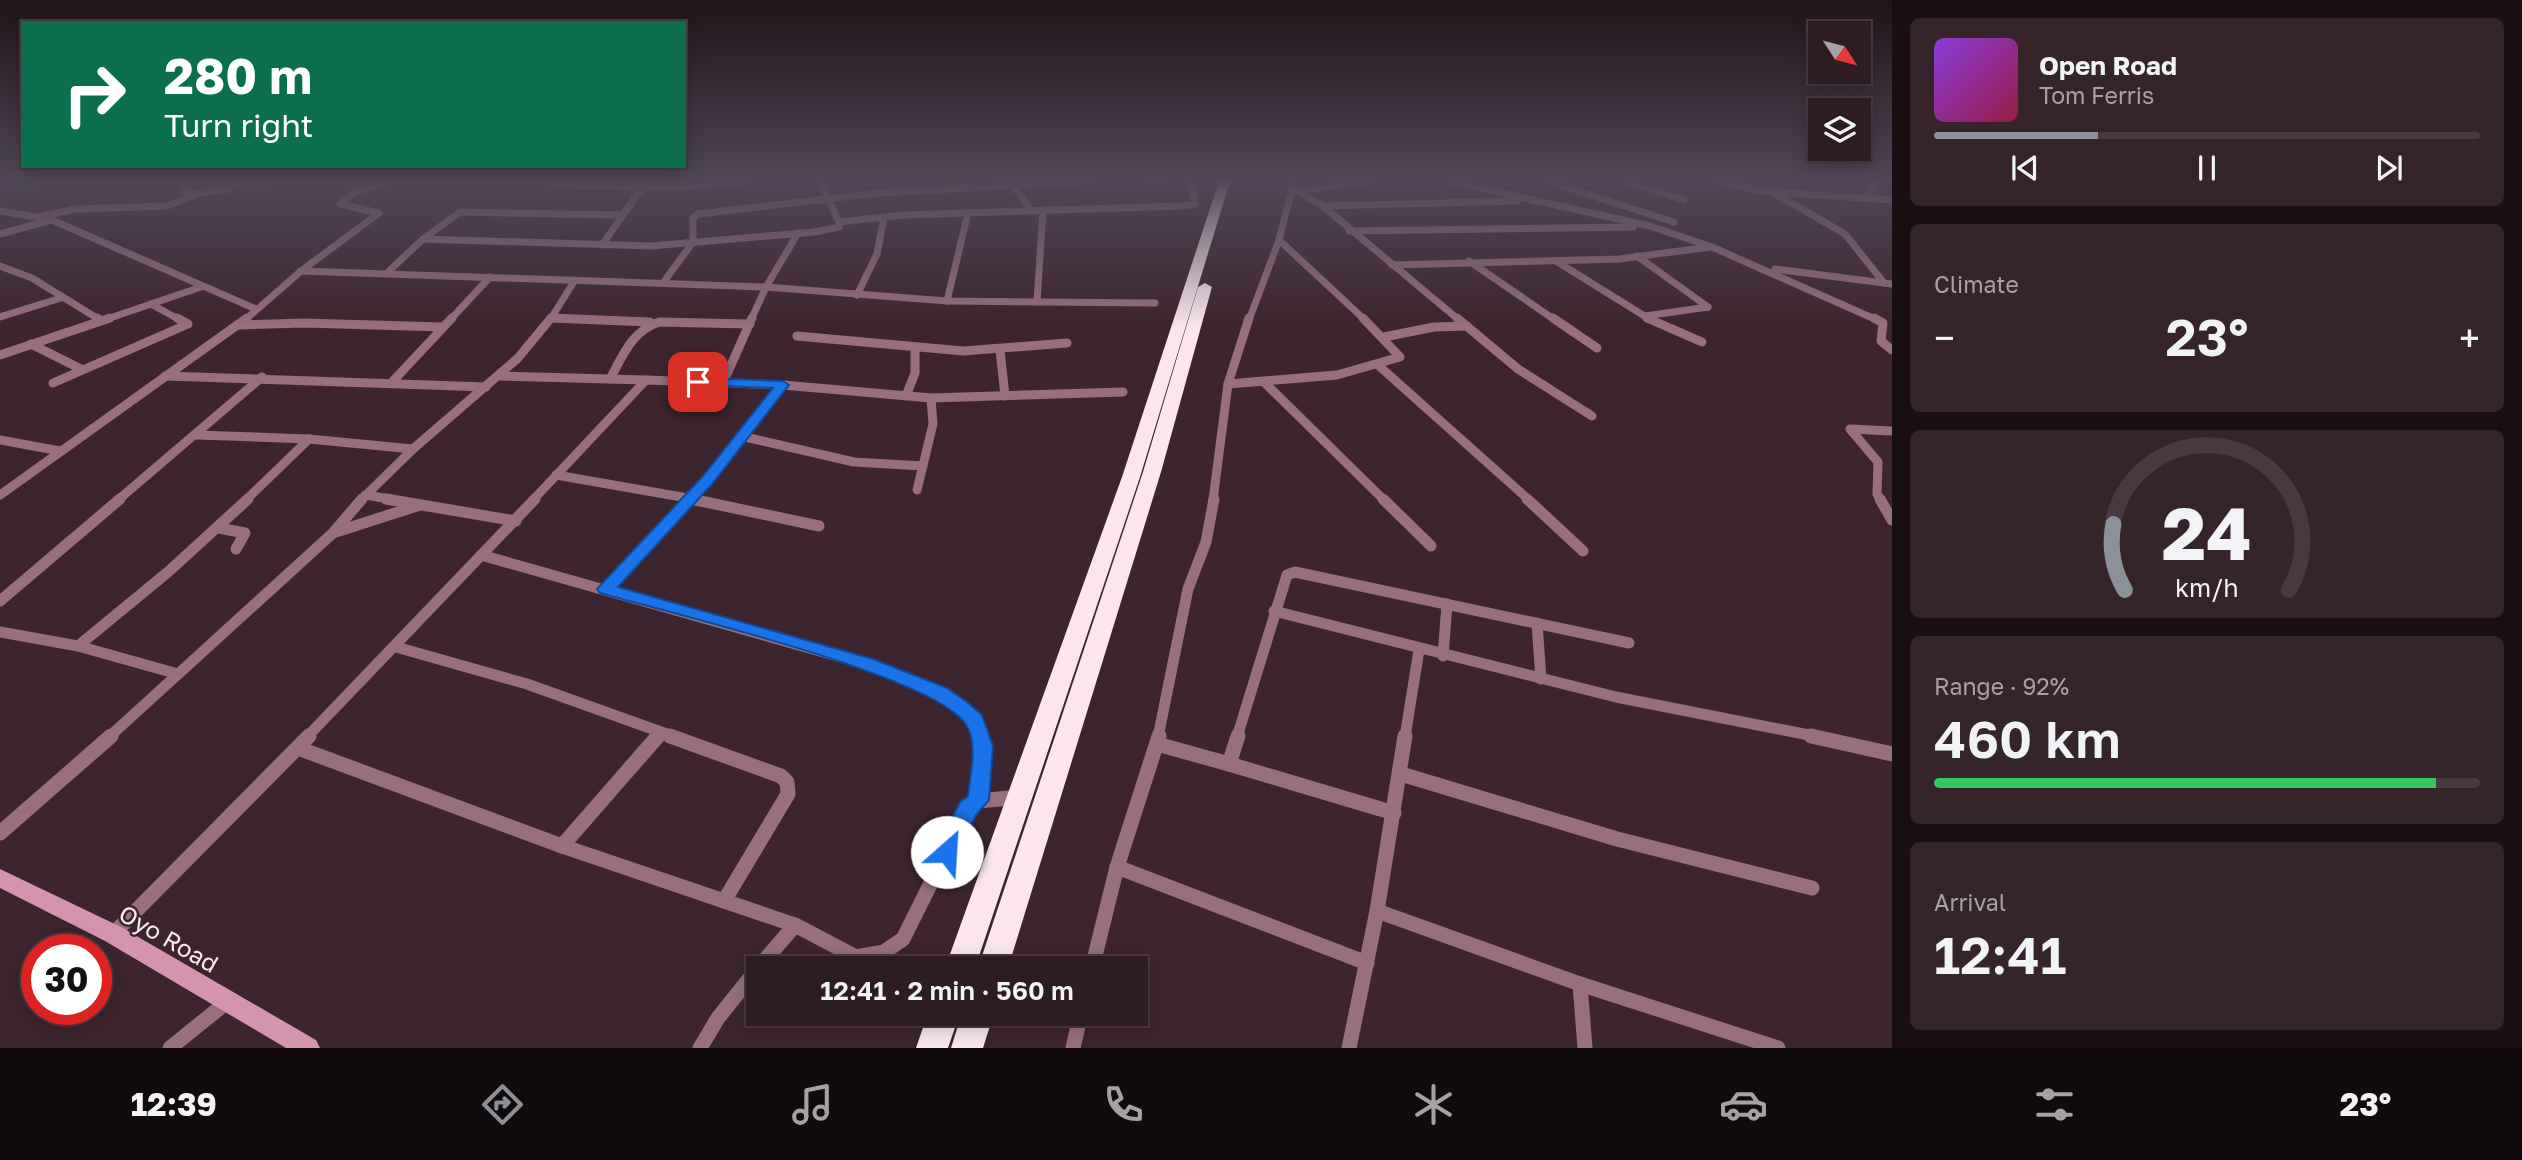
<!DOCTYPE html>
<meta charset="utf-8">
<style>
:root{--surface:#2d1c22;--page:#35252a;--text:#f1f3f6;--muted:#a7a1a5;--line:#483a40;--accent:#8c9099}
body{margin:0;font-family:"Golos Text",sans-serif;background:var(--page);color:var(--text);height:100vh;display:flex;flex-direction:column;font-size:26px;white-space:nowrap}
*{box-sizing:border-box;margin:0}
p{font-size:23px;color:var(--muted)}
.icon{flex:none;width:38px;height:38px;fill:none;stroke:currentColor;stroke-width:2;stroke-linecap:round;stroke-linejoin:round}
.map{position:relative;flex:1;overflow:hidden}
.panel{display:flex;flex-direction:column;gap:18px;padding:18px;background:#190f13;width:630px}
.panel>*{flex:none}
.top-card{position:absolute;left:21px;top:21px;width:665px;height:147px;border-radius:0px;box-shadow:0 4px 18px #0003,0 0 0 2px var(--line);background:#0b6e4f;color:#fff;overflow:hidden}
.needle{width:46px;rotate:126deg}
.buttons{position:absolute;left:1808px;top:21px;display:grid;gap:14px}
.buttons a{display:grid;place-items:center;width:63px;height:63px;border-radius:0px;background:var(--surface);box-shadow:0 4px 18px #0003,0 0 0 2px var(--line);font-size:35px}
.speed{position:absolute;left:21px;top:934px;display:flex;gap:14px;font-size:35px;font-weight:700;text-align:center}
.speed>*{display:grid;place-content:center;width:91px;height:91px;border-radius:50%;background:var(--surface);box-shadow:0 4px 18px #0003,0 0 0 2px var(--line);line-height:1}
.speed .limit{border:10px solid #d22;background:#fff;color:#111}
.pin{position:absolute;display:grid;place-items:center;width:60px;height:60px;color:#fff;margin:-30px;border-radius:14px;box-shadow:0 4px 10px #0006}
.me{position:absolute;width:77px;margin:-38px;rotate:26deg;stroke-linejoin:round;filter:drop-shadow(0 0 5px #0008)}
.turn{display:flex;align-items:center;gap:24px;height:147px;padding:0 28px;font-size:32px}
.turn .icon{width:91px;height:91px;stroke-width:2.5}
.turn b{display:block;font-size:49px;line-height:60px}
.big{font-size:52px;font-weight:600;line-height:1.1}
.panel .card{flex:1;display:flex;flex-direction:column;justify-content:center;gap:10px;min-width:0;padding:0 24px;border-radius:10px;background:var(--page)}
.panel .dial{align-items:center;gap:0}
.dial svg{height:182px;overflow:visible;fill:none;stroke:var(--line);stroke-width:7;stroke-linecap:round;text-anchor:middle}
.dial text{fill:var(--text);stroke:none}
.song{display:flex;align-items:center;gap:21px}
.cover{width:84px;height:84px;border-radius:10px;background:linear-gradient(135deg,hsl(270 70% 55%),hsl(340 70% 35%))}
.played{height:7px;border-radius:4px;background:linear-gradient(90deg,var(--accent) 30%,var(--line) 30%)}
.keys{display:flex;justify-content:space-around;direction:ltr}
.heat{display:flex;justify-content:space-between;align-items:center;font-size:38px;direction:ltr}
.charge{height:10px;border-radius:5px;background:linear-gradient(90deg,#34c759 92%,var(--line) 0)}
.trip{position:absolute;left:746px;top:956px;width:402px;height:70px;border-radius:0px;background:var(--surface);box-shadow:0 4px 18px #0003,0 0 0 2px var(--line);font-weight:600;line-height:70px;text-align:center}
.menu{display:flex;height:112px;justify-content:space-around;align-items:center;background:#120b0e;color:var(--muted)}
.menu .icon{width:49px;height:49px}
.menu .on{color:var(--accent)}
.menu b{font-size:32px;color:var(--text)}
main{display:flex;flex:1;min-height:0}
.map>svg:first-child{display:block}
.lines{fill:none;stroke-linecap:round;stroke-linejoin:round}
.street-far3{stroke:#976f7f;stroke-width:7}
.street-far2{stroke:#976f7f;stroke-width:9}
.street-far1{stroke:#976f7f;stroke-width:11}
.street{stroke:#976f7f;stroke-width:15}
.secondary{fill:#d494ae;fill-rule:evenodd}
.highway{fill:#fbe6ee;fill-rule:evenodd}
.route{fill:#1a73e8;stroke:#114b97;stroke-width:2}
.labels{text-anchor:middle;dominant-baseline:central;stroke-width:5;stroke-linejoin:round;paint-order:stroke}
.near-street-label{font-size:24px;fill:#fcecf2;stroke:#3c252e}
</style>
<main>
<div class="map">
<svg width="1892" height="1048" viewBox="0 0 1892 1048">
<rect width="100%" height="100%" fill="#3c252e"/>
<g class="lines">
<!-- street-far3 -->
<g class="street-far3">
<polyline points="188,181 184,191 199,193 229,189 233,183 269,181"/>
<polyline points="554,181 554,185 676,187 749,181"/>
<polyline points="820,181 839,222"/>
<polyline points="1010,181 1031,210"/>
<polyline points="1148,181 1163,181"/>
<polyline points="1449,181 1650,226 1712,247 1877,320"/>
<polyline points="1547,181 1674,222"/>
<polyline points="1626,181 1684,200"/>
<polyline points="1718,181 1760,191 1892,200"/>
<polyline points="1296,191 1370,181"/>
<polyline points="1297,191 1323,206 1459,320"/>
<polyline points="1776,194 1845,234 1884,283"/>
<polyline points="1868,196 1876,181"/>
<polyline points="1323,206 1517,201"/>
<polyline points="0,211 52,220 256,309"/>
<polyline points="41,216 77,209 167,206 199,193"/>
<polyline points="1349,231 1633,227"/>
<polyline points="0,234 51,220"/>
<polyline points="423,239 651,246 814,232 839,227 839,222 904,215 1180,206 1195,204 1191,181"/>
<polyline points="1279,240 1365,320"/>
<polyline points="602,245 642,188"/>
<polyline points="1637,256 1708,307"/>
<polyline points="1469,261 1555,320"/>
<polyline points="1556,261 1651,320"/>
<polyline points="1392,265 1619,259 1710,247"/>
<polyline points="0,266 32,278 100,320"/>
<polyline points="1775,269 1892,284"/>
<polyline points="301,271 766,287 947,301 1155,303"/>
<polyline points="387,273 423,239 460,212 621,215"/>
<polyline points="663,283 693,242 693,218 698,214 879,193 1089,181"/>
<polyline points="857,295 877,254 884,217"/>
<polyline points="947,301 968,213"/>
<polyline points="1037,302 1043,210"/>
<polyline points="151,304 180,320"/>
<polyline points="1645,316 1708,307"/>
<polyline points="0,317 61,298"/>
<polyline points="551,318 593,320"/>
<polyline points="104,320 201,287"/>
<polyline points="245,320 301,271 379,213 340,204 354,193 387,181"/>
<polyline points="450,320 490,277"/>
<polyline points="550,320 575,280"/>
<polyline points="751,320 766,287 798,233"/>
<polyline points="1249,320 1279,240 1294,181"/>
</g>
<!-- street-far2 -->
<g class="street-far2">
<polyline points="97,318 100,320"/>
<polyline points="551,318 650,322"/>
<polyline points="1457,318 1518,369 1592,416"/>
<polyline points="1553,318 1597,348"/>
<polyline points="1647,318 1702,342"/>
<polyline points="1874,318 1883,323 1881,341 1892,350"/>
<polyline points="239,325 304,323 443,327"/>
<polyline points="797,336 963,351 1067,343"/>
<polyline points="1384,337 1434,327 1467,326"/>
<polyline points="31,344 81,369"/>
<polyline points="1000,350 1005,396"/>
<polyline points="0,355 110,318"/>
<polyline points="1378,365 1529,500"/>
<polyline points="165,376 486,387"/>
<polyline points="498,376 646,380"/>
<path d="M610 379C623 355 632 331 659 322L750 324"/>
<polyline points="393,381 452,318"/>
<polyline points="1264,382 1384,500"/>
<polyline points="53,383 188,324 177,318"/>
<polyline points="723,383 752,318"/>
<polyline points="1228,384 1337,375 1400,357 1363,318"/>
<polyline points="906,396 915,373 915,348"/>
<polyline points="197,435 309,439 413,449"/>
<polyline points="741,436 854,462 923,466"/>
<polyline points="0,440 60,451"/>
<polyline points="556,475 699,500"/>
<polyline points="917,490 933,424 931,398"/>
<polyline points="0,495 247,318"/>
<polyline points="365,495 396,500"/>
<polyline points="118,500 262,377"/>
<polyline points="246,500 309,439"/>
<polyline points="361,500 413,449 518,358 551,318"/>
<polyline points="533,500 646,380 783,385 931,398 1123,392"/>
<polyline points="689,500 783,385"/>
<polyline points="1213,500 1228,384 1249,318"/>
<polyline points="1881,500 1877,494 1878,462 1850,429 1892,431"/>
</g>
<!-- street-far1 -->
<g class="street-far1">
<polyline points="386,499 516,521"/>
<polyline points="691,499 819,526"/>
<polyline points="1383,499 1431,546"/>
<polyline points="1527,499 1583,551"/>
<polyline points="1880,499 1892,520"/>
<polyline points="219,528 245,533 236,549"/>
<polyline points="336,532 420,505"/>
<polyline points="481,555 866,664 940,693 975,721 980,737"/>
<polyline points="606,589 691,499"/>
<polyline points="0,601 120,499"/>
<polyline points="1274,611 1616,697 1819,737"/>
<polyline points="1537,623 1541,679"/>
<polyline points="0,632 78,646 178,674"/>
<polyline points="78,646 168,572 248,499"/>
<polyline points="396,647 527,684 675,737"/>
<polyline points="1443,656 1447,604"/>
<polyline points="109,737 333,533 362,499"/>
<polyline points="307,737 535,499"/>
<polyline points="656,737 661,732"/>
<polyline points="1158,737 1188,589 1206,542 1214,499"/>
<polyline points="1237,737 1287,575 1295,572 1629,643"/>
<polyline points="1405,737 1419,650"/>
</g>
<!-- street -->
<g class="street">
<polyline points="670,736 781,776 787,782 788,794 724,901"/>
<polyline points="1811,736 1892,754"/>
<polyline points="1157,744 1229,764 1238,736"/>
<polyline points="298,748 562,846 795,925 856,957 884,952 903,939 968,809 978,801 1019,797"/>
<polyline points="1229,764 1394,813"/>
<polyline points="1401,774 1617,839 1812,888"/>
<polyline points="978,801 982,746 979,736"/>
<polyline points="0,833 111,736"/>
<polyline points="562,846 658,736"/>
<polyline points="1117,867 1367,963"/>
<polyline points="1377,911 1580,984 1778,1048"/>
<polyline points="113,934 309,736"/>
<polyline points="758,968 795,925"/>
<polyline points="1092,968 1117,867 1159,736"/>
<polyline points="1580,984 1585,1048"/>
<polyline points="170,1048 227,1002"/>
<polyline points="700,1048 718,1018 758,968"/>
<polyline points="1073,1048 1081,1013"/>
<polyline points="1349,1048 1377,911 1405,736"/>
</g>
<!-- secondary -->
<polygon class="secondary" points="0,869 121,927 316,1040 320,1048 286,1048 105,941 0,888"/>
<!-- highway -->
<g class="highway">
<polygon points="1219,181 1230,181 1140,477 975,968 945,968 1122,477"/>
<polygon points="1205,283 1212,287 1161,472 1008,968 978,968 1143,472 1198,287"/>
<polygon points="928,1013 960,1013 948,1048 916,1048"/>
<polygon points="962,1013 994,1013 983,1048 951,1048"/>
</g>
</g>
<!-- sky -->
<linearGradient id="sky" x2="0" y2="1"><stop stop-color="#211419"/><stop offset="0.55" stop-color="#504657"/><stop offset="1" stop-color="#504657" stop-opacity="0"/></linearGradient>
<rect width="1892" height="328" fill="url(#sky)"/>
<!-- route -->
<path class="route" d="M698 378 783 381 789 385 713 483 618 587 873 659 947 688 967 702 982 715 993 746 989 800 976 815 955 859 947 862 939 859 935 852 960 802 968 796C970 775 979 742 965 723 929 674 669 613 600 593L597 589 703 476 773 388 693 385 691 382Z"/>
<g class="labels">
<!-- near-street labels -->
<g class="near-street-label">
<text transform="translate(169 938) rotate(30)">Oyo Road</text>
</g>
</g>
</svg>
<div class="buttons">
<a><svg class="needle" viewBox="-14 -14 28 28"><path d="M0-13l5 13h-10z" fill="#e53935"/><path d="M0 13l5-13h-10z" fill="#a7a1a5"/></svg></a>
<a><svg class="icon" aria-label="layers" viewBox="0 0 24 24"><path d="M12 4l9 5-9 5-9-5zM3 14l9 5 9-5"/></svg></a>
</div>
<div class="speed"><div class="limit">30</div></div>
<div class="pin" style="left:698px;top:382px;background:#d93025"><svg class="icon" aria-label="arrive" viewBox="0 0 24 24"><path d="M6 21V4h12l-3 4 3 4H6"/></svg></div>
<svg class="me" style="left:947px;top:852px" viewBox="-20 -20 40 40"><circle r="19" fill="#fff"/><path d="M0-13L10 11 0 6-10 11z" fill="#1a73e8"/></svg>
<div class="trip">12:41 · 2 min · 560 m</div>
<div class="top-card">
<div class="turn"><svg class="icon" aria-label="right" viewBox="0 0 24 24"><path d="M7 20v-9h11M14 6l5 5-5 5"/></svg><div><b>280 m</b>Turn right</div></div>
</div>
</div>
<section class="panel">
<div class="card">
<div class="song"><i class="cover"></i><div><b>Open Road</b><p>Tom Ferris</p></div></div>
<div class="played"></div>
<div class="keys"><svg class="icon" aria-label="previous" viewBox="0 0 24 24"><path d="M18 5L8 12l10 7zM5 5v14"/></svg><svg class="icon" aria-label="pause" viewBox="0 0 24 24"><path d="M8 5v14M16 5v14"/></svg><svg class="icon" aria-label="next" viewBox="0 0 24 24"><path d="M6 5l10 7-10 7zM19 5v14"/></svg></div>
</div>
<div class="card"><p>Climate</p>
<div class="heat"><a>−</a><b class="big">23°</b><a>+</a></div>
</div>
<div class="card dial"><svg viewBox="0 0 100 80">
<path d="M14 69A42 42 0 1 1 86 69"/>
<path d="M14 69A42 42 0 0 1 9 40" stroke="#8c9099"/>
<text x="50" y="56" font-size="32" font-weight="700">24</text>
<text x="50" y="72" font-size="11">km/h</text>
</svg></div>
<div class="card"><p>Range · 92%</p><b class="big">460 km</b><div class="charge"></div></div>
<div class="card"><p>Arrival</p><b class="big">12:41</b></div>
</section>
</main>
<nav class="menu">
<b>12:39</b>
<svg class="icon on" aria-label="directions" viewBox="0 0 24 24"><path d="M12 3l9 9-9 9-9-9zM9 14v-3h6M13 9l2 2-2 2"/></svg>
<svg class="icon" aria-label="music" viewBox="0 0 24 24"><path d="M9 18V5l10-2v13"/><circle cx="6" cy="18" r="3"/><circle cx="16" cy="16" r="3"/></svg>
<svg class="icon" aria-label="phone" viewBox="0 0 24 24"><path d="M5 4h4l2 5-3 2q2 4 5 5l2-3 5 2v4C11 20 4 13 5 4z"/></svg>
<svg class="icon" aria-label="climate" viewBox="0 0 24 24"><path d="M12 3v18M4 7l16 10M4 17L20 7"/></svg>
<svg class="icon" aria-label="car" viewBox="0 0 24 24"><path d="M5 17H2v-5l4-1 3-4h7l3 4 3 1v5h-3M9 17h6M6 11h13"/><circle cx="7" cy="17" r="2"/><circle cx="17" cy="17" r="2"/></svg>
<svg class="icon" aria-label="filters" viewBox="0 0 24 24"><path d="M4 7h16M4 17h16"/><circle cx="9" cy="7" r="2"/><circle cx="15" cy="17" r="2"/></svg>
<b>23°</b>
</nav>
